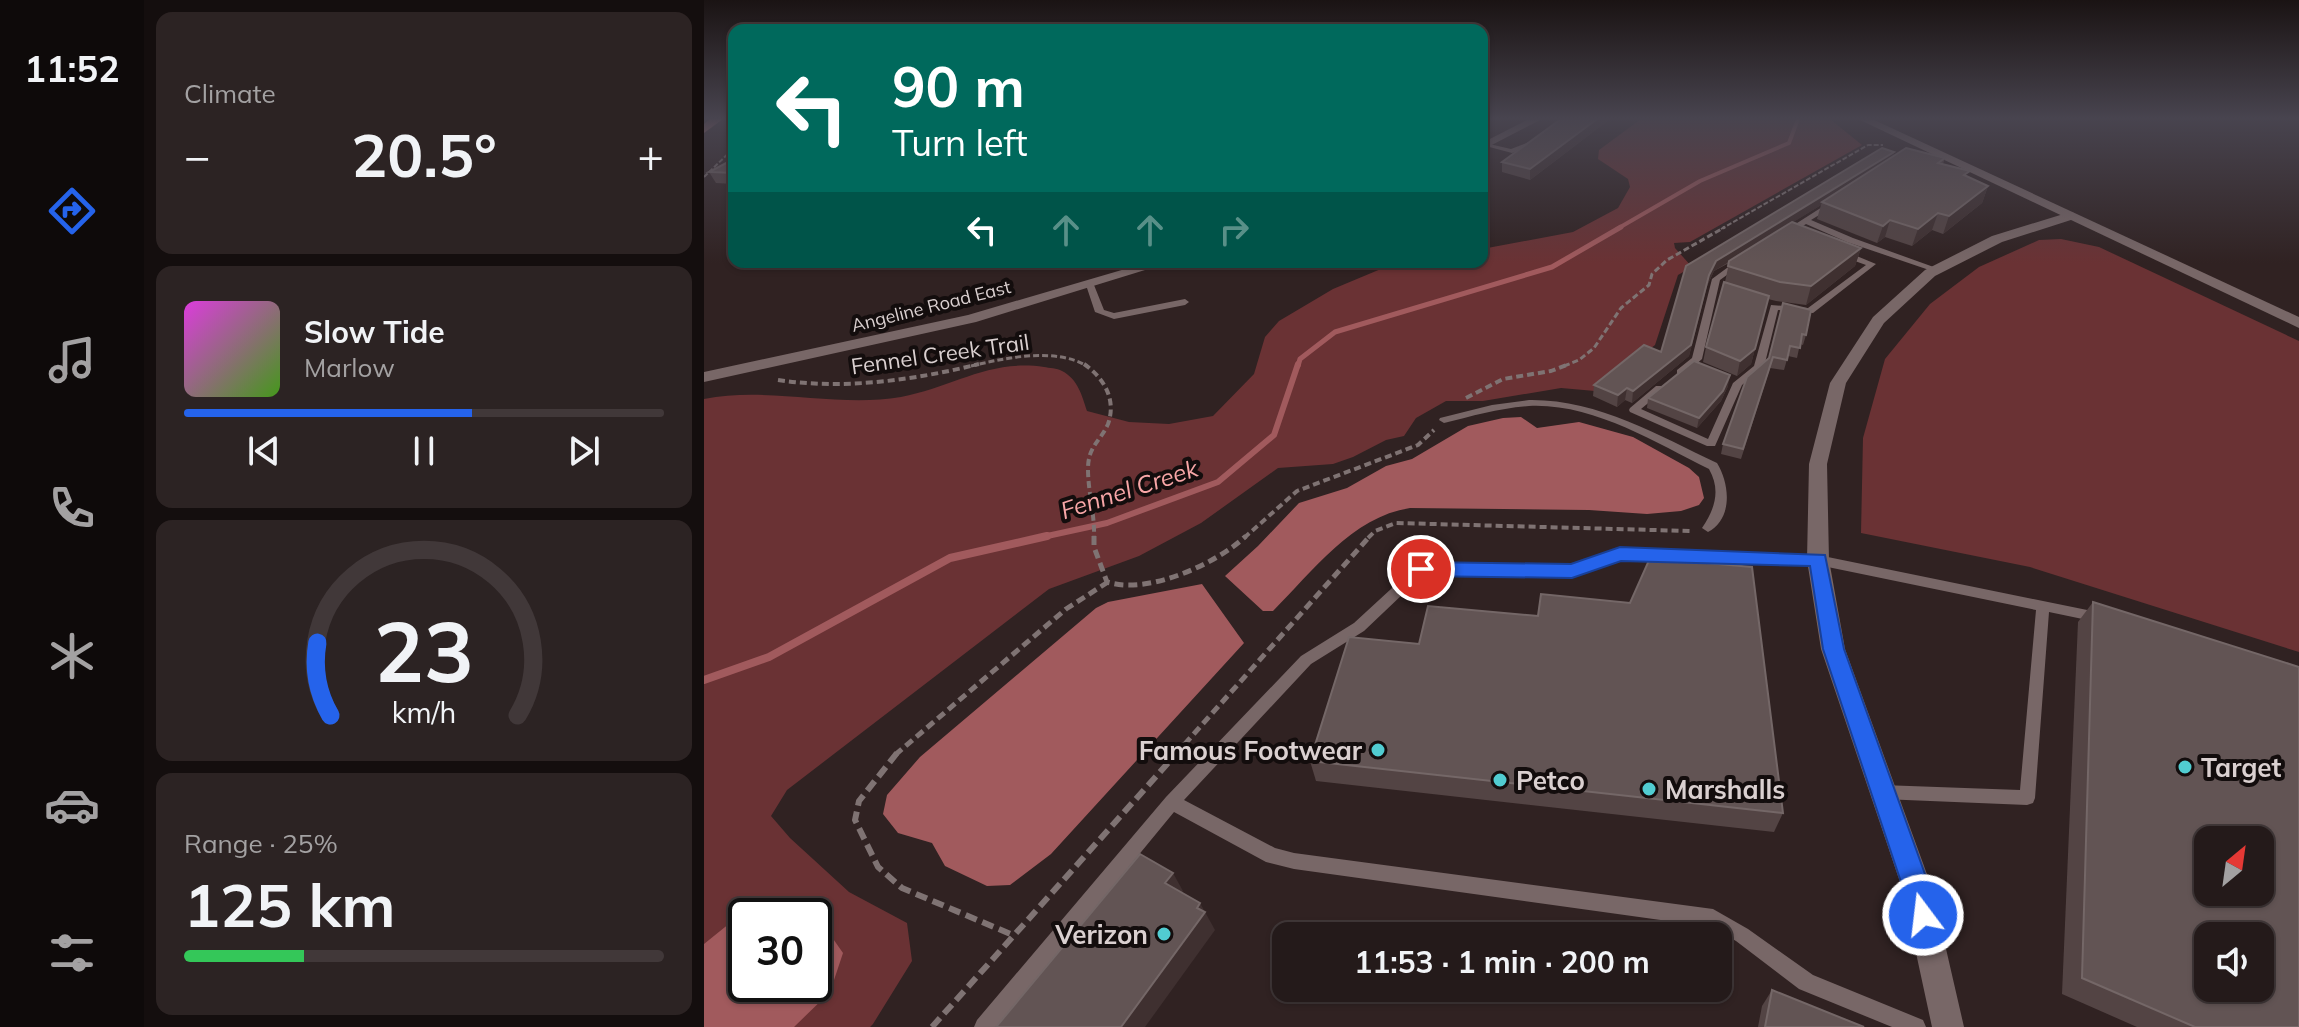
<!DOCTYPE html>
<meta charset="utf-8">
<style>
:root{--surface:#241a1a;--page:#2c2323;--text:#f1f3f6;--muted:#a3a1a2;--line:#413839;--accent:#2563eb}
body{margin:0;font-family:Mulish,sans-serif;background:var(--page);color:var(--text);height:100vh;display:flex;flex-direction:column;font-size:30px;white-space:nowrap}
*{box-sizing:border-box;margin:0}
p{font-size:26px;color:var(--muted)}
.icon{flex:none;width:44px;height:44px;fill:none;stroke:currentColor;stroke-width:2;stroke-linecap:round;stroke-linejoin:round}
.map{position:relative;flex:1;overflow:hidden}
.drawer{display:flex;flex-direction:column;gap:12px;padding:12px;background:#140e0e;width:560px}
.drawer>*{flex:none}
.hud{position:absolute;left:24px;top:24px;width:760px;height:244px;border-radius:16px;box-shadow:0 2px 6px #0004,0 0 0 2px var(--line);background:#00695c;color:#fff;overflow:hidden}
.needle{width:52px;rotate:29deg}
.tools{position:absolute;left:1490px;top:826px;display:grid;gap:16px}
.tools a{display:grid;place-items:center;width:80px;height:80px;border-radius:16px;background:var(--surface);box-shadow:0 2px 6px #0004,0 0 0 2px var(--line);font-size:40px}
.speed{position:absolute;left:24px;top:898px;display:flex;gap:16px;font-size:40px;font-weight:700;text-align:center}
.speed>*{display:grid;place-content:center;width:104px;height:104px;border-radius:50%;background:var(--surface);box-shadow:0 2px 6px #0004,0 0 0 2px var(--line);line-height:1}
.speed .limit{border:4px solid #111;border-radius:12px;background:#fff;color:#111}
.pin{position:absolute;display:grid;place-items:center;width:68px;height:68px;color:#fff;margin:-34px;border:4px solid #fff;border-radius:50%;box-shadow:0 2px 8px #0007}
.me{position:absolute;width:88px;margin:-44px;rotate:345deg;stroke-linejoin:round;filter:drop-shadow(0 0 6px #0008)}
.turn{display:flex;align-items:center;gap:28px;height:168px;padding:0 32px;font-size:36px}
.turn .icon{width:104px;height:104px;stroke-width:2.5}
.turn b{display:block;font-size:56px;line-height:68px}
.lanes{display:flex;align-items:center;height:76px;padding:0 32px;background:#0003;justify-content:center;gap:40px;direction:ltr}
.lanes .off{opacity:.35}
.big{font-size:60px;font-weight:700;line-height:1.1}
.drawer .widget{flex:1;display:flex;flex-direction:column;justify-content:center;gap:12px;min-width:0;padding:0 28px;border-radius:16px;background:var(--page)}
.drawer .dial{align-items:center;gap:0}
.dial svg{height:208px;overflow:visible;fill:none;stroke:var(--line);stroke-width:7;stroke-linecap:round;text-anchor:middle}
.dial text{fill:var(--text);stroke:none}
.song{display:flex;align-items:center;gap:24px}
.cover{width:96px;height:96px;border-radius:12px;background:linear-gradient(135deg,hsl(300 70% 55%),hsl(100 70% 35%))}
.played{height:8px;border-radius:4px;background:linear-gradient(90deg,var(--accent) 60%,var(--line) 60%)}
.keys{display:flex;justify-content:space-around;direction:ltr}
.heat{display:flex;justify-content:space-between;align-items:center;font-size:44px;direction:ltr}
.charge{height:12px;border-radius:6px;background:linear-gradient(90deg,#34c759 25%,var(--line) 0)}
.trip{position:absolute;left:568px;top:922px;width:460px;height:80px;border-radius:16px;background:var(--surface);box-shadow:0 2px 6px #0004,0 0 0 2px var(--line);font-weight:700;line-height:80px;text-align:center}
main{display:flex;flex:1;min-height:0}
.dock{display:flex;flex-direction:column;width:144px;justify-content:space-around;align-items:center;background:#0e0a0a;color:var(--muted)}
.dock .icon{width:56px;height:56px}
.dock .selected{color:var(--accent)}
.dock b{font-size:36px;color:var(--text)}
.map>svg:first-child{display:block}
.green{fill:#6a3234;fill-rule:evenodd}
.water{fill:#a15a5d}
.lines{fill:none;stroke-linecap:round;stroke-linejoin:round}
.stream-far3{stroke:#a15a5d;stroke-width:4}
.stream-far2{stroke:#a15a5d;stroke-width:5}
.stream-far1{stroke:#a15a5d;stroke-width:6}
.stream{stroke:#a15a5d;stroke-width:8}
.path-far4{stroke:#7f7373;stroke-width:2;stroke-dasharray:5 2;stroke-linecap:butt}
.path-far3{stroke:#7f7373;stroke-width:3;stroke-dasharray:6 3;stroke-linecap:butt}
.path-far2{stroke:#7f7373;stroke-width:4;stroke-dasharray:7 4;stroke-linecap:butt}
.path-far1{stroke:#7f7373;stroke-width:5;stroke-dasharray:9 5;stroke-linecap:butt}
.path{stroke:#7f7373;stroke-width:6;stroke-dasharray:12 6;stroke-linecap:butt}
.service{fill:#786767;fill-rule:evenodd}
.minor{fill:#786767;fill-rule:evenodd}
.tertiary{fill:#786767;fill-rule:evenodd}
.trunk{fill:#e08386;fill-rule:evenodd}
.wall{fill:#534444}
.shaded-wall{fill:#3f3030}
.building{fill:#625454;stroke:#746767;stroke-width:2;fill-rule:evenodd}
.route{fill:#2563eb;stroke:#184099;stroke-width:2}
.poi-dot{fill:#51ccd1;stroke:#130d0d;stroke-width:3}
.labels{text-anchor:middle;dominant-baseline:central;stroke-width:8;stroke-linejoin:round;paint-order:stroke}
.far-street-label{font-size:18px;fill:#dad0d0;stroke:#130d0d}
.street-label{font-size:22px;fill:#dad0d0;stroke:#130d0d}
.water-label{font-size:24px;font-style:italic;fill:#f8a6a7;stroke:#130d0d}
.near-poi-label{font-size:26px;font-weight:bold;fill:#dad0d0;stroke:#130d0d;text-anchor:start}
</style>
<main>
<nav class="dock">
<b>11:52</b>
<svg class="icon selected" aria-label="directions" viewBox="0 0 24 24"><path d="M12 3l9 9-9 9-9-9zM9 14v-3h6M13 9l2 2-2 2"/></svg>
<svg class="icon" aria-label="music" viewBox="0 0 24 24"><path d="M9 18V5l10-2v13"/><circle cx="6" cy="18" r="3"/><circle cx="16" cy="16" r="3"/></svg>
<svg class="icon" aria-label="phone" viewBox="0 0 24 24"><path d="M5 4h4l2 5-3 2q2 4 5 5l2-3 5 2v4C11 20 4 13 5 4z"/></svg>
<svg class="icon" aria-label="climate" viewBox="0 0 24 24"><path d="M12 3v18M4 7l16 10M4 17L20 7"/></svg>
<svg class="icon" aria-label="car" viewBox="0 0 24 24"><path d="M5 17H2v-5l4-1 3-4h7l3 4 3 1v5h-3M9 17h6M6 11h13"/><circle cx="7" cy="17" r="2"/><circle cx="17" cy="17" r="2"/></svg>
<svg class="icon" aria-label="filters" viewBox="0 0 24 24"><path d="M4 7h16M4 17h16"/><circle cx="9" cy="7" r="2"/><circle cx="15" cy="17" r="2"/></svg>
</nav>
<section class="drawer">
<div class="widget"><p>Climate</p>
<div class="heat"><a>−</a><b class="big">20.5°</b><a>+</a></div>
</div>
<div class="widget">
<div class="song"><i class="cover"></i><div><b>Slow Tide</b><p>Marlow</p></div></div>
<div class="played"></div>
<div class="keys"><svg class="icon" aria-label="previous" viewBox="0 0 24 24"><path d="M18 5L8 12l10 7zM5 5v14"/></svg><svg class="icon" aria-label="pause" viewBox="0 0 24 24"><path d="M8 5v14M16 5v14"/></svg><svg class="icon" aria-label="next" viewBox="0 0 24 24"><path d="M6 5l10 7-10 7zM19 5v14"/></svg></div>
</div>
<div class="widget dial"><svg viewBox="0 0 100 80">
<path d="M14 69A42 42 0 1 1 86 69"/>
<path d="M14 69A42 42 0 0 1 9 41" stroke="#2563eb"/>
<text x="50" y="56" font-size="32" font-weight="700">23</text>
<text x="50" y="72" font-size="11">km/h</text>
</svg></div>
<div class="widget"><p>Range · 25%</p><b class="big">125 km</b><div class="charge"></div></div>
</section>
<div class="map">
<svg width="1595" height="1027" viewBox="0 0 1595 1027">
<rect width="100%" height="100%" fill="#302222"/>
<!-- green -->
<g class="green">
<path d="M937 119H1126L1158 145 986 242 970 243 971 248 988 267 974 275 951 345 891 391 857 388 779 401H742L712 418 700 436 682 440 649 457 629 464 574 468 497 523 435 556 345 589 83 790 67 816 86 838 145 892 203 923 208 961 169 1024 166 1027H0V399C64 386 132 408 197 397 249 387 285 359 340 367 345 368 353 368 358 371 374 379 378 396 383 411L425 422 465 424 509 416 550 374 561 337 575 321 629 289 684 266 707 262H778V249L869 232 914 208 926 187 924 179 894 159 895 150ZM42 916H110V984H42Z"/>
<polygon points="1357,239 1395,247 1595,341 1595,652 1326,567 1157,533 1159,438 1181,359 1226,304 1275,267 1335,240"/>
</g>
<!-- water -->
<g class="water">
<path d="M817 417 833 428 875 422 929 437 985 468 995 477 1000 498 995 505 977 511 943 514 885 510 706 508C648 517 609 571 569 611H559L521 576 554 546 595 503 643 488 682 466 708 459 764 426 799 418Z"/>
<polygon points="498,584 540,643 347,854 306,885 283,886 241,866 228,843 194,833 179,814 183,795 216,757 392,608 404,602"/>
<polygon points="42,918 42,984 110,984 110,920 118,923 139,953 126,992 90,1027 0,1027 0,944 26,923"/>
</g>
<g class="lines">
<!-- stream-far3 -->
<polyline class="stream-far3" points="913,229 996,181 1085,143 1094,119"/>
<!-- stream-far2 -->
<polyline class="stream-far2" points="594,366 596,359 631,332 848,267 917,227"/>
<!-- stream-far1 -->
<polyline class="stream-far1" points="334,538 403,523 514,482 570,435 594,364"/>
<!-- stream -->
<polyline class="stream" points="0,680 65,657 246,558 343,536"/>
<!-- path-far4 -->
<g class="path-far4">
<polyline points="0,177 30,148"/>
<polyline points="1017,229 1164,145 1179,145"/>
</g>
<!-- path-far3 -->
<g class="path-far3">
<path d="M267 366C301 358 351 347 383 366"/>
<polyline points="860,366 875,360 890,348 917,308 945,285 948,274 963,260 1021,227"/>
</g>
<!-- path-far2 -->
<g class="path-far2">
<path d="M380 364C399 377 413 399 404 424 396 442 384 446 384 469 384 492 391 515 390 538"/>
<path d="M74 380C140 390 211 380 275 364"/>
<polyline points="762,398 799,379 847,371 865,364"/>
<polyline points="540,538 593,491 714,445 730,430"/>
<polyline points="664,538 671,531 692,523 986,531"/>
</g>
<!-- path-far1 -->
<g class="path-far1">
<path d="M390 536V547L403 582C444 595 512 564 542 536"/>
<polyline points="191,755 362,609 404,582"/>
<polyline points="471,755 666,536"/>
</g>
<!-- path -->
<g class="path">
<polyline points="193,753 155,801 151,820 174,867 198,888 309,935"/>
<polyline points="228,1027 473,753"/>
</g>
<!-- service -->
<g class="service">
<polygon points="828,141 831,143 830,144 808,153 778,145 781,143 807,149"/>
<polygon points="1126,202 1133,204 1107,220 1149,238 1238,270 1231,272 1143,242 1102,224 1086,234 1079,232"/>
<polygon points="1137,252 1143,252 1172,264 1109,313 1074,310 1060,367 1038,385 1011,446 1003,446 926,412 925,410 926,408 952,386 960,386 960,390 937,409 1004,439 1029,383 1050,366 1067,305 1104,308 1162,265 1137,256"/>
<polygon points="1031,262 1038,264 1016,280 998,359 981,374 973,374 973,370 988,358 1008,279"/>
<polygon points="386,282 390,285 400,310 410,313 481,299 485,302 481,305 410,319 391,312 382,285"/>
<path d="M825 400C893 399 954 435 1013 463 1026 484 1029 519 1004 532L998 528C1011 509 1017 490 1005 469 950 442 889 403 825 406 796 408 768 416 740 423L735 420 736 418 788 405Z"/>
<polygon points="916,549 1114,555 1393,612 1398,613 1400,617 1398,621 1393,622 1345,612 1331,798 1329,803 1323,805 1178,799 1172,797 1170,792 1172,787 1178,785 1316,790 1332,610 1114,565 917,559 868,576 720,574 660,631 607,664 480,800 571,848 590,853 1009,909 1044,929 1109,975 1219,1020 1222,1027 1188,1027 1095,989 1032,941 1007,927 590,869 562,862 470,812 293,1027 270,1027 273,1020 462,797 597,656 650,623 712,566 867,566"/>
</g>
<!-- minor -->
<polygon class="minor" points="1366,212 1370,213 1370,219 1298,242 1231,276 1180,323 1142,383 1123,464 1125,560 1141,649 1228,888 1260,1027 1228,1027 1198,888 1117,649 1103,560 1105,464 1126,383 1169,317 1221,270 1288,236"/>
<!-- tertiary -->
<g class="tertiary">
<polygon points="825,119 838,119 778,150 778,143"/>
<polygon points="1154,119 1168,119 1595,317 1595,328"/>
<polygon points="445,262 467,262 272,322 0,382 0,372 264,315"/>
</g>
<!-- trunk -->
<polygon class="trunk" points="6,119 19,119 0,133 0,124"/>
</g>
<!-- wall -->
<g class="wall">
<polygon points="857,119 906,119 826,180 798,172 798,162"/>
<polygon points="1190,152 1189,156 1241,158 1239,164 1284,186 1278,203 1239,234 1228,230 1208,246 1181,237 1173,243 1113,219 1117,205 1089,222 1157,248 1151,266 1102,305 1072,301 1064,299 1047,364 1033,376 999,362 1002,347 1021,282 1025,263 1010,271 1003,286 985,356 928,403 921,400 913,407 889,396 890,385 957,352 982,266"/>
<polygon points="30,159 30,184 12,183 5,172"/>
<polygon points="1079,303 1102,335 1099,345 1096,344 1093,358 1084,356 1080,370 1066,368 1037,459 1017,454 1019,444 1065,358"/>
<polygon points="1024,386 1017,401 993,428 943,408 944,398"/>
<polygon points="1389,602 1595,1027 1433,1027 1358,994 1374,622"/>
<polygon points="926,603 1079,813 1070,832 612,781 606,761 715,644 834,616"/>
<polygon points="1068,990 1160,1027 1054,1027 1058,1006"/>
</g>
<!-- shaded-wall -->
<g class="shaded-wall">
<polygon points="893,119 906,119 826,180 826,169"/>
<polygon points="1190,152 1187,161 1118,202 1117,205 1010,271 1003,286 985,356 928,403 929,391 987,345 1005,275 1012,261"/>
<polygon points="1284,186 1278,203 1239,234 1245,216"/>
<polygon points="1234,213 1228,230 1208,246 1214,229"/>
<polygon points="1186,220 1181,237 1173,243 1179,226"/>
<polygon points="1157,248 1151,266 1102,305 1107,286"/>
<polygon points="1065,296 1047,364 1033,376 1036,361"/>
<polygon points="1026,375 1024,386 1017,401 993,428 995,418"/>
<polygon points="923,388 921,400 913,407 914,395"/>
<polygon points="469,873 479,891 472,901 461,883"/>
<polygon points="496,903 511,930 441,1027 417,1027"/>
</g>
<!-- building -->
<g class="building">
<polygon points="857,119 893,119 826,169 798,162"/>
<polygon points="1178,148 1190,152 1012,261 1005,275 987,345 929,391 923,388 914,395 890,385 940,345 957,352 982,266"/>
<polygon points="1202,148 1241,158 1234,163 1266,171 1260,175 1284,186 1245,216 1234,213 1214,229 1186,220 1179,226 1118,202"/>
<polygon points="30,159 30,173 5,172"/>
<polygon points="1088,222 1157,248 1107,286 1076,282 1024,266 1025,261"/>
<polygon points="1020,282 1065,296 1051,349 1036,361 1002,347"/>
<polygon points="1079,303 1107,310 1102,335 1098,334 1096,348 1086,346 1083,360 1069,357 1039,449 1019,444 1043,377 1065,358"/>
<polygon points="990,361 1026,375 1019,391 995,418 944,398"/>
<polygon points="946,558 1048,567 1079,813 606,761 645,637 715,644 724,606 834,616 837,594 926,603"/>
<path d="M1389 602 1595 667V1027H1491L1378 978ZM1504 840H1556V892H1504ZM1504 936H1556V988H1504Z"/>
<polygon points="436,854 469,873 461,883 496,903 493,908 501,912 417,1027 292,1027"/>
<polygon points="1068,990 1160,1027 1061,1027"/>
</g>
<!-- sky -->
<linearGradient id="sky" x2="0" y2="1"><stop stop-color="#1a1313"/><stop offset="0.45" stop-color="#48444f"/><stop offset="1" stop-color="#48444f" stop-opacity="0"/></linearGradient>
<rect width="1595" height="263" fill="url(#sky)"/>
<!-- route -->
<polygon class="route" points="916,547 1121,555 1140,649 1226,888 1232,915 1228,924 1219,928 1209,924 1199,888 1119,649 1106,566 917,561 868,578 717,576 707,569 717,562 867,564"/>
<!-- markers -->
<g class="poi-dot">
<circle cx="674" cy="750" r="8"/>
<circle cx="1481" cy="767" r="8"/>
<circle cx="796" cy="780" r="8"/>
<circle cx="945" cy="789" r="8"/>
<circle cx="460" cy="934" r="8"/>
</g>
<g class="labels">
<!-- far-street labels -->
<g class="far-street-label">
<text transform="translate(227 306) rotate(-14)">Angeline Road East</text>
</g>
<!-- street labels -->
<g class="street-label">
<text transform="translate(236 354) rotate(-8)">Fennel Creek Trail</text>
</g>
<!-- water labels -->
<g class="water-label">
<text transform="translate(425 489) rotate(-18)">Fennel Creek</text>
</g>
<!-- near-poi labels -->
<g class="near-poi-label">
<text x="658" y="750" text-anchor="end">Famous Footwear</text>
<text x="1497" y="767">Target</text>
<text x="812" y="780">Petco</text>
<text x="961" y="789">Marshalls</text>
<text x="444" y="934" text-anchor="end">Verizon</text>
</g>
</g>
</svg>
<div class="tools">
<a><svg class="needle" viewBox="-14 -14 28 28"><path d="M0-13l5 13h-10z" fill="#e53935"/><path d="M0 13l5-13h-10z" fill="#a3a1a2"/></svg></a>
<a><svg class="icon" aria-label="sound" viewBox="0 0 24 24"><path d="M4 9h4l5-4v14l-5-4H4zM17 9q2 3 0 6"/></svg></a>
</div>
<div class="speed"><div class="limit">30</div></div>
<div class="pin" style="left:717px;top:569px;background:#d93025"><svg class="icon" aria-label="arrive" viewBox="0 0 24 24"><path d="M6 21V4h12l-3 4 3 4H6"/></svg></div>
<svg class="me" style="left:1219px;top:915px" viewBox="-20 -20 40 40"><circle r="17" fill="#2563eb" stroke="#fff" stroke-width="3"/><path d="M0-11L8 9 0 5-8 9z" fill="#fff"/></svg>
<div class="trip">11:53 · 1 min · 200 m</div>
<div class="hud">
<div class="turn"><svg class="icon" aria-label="left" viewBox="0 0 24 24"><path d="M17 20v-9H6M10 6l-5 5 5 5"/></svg><div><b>90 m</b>Turn left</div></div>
<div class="lanes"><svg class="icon" aria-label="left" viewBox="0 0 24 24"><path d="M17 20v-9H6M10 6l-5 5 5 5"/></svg><svg class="icon off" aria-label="ahead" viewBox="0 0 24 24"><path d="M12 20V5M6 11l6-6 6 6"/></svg><svg class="icon off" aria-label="ahead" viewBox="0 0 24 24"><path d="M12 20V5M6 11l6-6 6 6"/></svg><svg class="icon off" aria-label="right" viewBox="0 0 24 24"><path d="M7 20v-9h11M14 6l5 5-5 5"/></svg></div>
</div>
</div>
</main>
